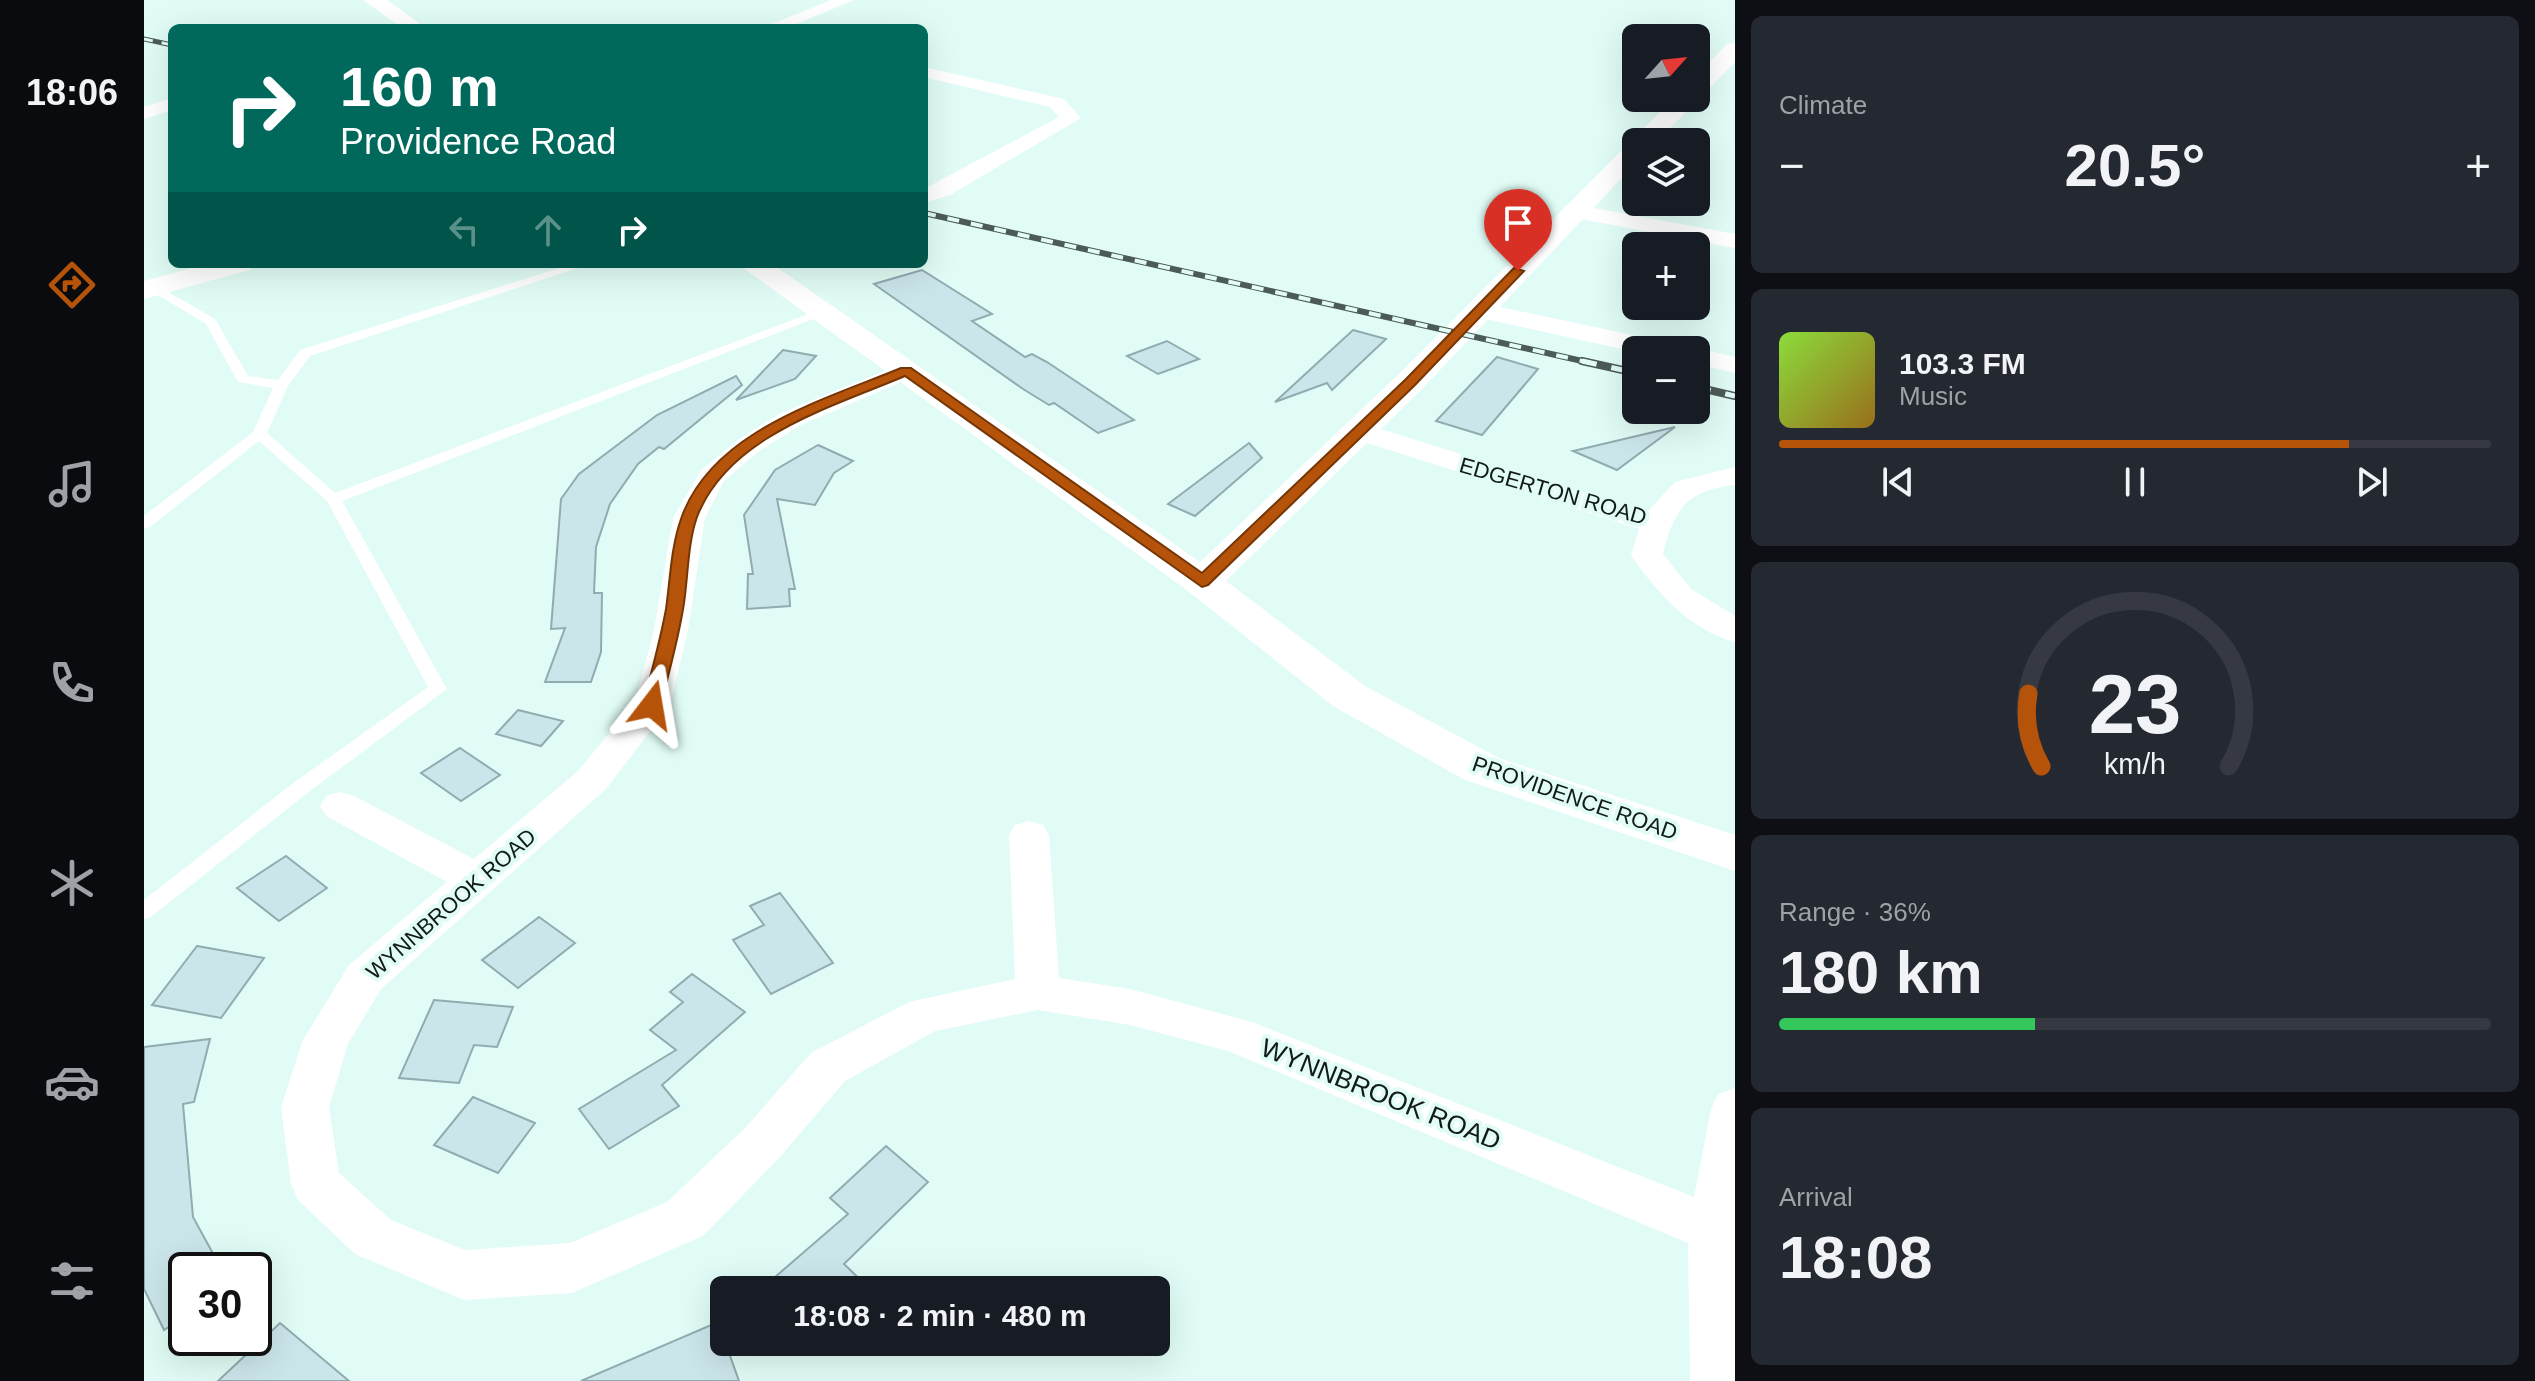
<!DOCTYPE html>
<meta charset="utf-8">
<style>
:root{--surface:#171b24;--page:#242831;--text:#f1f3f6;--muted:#9ea1a6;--line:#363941;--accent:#b45309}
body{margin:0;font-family:Arial,sans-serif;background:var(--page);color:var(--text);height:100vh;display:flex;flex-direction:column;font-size:30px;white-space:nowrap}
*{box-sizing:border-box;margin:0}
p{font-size:26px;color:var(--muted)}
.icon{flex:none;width:44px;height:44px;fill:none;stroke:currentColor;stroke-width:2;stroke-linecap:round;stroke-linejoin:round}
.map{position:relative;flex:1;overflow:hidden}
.panel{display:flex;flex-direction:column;gap:16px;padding:16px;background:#0d0f14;width:800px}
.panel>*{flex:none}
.banner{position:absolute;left:24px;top:24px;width:760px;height:244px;border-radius:12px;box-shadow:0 8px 32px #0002;background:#00695c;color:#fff;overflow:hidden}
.needle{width:52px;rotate:63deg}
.fabs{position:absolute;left:1478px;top:24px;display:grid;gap:16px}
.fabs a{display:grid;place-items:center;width:88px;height:88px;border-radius:12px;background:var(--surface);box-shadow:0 8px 32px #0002;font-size:40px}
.speed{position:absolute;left:24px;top:1252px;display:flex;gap:16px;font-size:40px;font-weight:700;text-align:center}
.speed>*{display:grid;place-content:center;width:104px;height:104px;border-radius:50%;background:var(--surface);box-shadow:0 8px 32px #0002;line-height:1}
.speed .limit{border:4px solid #111;border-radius:12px;background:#fff;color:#111}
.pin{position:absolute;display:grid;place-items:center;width:68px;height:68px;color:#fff;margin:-82px -34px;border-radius:50% 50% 50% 0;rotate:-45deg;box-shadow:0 0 8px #0007}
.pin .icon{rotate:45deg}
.me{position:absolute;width:88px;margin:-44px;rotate:14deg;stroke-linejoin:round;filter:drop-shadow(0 0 6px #0008)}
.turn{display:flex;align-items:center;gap:28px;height:168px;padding:0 40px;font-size:36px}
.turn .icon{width:104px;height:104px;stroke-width:2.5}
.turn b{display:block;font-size:56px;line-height:68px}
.lanes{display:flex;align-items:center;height:76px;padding:0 40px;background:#0003;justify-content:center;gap:40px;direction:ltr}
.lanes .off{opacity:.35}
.big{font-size:60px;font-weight:700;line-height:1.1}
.panel .tile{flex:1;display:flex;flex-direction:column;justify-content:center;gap:12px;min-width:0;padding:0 28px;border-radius:12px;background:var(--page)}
.panel .dial{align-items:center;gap:0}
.dial svg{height:208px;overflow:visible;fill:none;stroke:var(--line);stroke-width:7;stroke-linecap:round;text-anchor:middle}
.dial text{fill:var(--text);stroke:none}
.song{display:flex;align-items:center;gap:24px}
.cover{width:96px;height:96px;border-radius:12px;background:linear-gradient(135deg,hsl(90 70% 55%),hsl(40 70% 35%))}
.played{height:8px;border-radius:4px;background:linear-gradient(90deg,var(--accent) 80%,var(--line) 80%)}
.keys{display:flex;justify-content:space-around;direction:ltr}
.heat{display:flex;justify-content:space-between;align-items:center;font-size:44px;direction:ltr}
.charge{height:12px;border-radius:6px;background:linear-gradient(90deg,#34c759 36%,var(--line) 0)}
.trip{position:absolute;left:566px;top:1276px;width:460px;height:80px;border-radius:12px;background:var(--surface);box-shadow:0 8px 32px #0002;font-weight:700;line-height:80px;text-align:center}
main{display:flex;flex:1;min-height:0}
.menu{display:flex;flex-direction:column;width:144px;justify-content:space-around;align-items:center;background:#090b0e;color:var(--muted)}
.menu .icon{width:56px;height:56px}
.menu .active{color:var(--accent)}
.menu b{font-size:36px;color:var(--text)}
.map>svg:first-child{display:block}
.building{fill:#cbe6eb;stroke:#91abb0;stroke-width:2}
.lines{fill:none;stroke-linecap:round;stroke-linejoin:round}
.service{fill:#fff;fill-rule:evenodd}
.minor{fill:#fff;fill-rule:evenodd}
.tertiary{fill:#fff;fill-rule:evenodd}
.rail-far2-casing{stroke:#4d5b58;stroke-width:5}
.rail-far1-casing{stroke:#4d5b58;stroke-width:6}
.rail-casing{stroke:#4d5b58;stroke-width:8}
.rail-far2{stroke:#e1fcf6;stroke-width:3;stroke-dasharray:9;stroke-linecap:butt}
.rail-far1{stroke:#e1fcf6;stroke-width:4;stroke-dasharray:12;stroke-linecap:butt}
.rail{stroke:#e1fcf6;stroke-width:5;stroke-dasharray:15;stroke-linecap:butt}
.route{fill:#b45309;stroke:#753606;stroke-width:2}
.labels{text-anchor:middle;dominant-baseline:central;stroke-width:8;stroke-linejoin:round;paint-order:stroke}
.street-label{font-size:22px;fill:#121b19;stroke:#e1fcf6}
.near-street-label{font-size:26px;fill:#121b19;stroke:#e1fcf6}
</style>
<main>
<nav class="menu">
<b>18:06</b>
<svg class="icon active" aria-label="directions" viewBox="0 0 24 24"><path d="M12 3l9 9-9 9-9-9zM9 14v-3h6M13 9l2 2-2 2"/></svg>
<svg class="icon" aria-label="music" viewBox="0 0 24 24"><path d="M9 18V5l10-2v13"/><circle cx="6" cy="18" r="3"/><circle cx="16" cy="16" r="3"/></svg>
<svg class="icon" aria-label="phone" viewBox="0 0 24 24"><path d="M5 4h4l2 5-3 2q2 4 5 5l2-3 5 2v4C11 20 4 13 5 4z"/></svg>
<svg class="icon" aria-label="climate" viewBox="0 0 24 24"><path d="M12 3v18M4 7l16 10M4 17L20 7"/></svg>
<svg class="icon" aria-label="car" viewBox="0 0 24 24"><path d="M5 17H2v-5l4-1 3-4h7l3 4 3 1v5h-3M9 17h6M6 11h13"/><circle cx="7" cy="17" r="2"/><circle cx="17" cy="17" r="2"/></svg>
<svg class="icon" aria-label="filters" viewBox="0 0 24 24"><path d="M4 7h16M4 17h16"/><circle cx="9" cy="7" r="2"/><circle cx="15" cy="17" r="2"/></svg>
</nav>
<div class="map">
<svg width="1591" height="1381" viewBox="0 0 1591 1381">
<rect width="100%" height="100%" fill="#e1fcf6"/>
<!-- building -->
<g class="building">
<polygon points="778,270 848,314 828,321 881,357 888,354 903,362 990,420 954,433 910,403 905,405 879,389 730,284"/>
<polygon points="1209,330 1242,339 1188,390 1183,383 1131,402"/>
<polygon points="1023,341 1055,359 1014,374 983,356"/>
<polygon points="639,350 672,356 651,379 592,400"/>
<polygon points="1353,357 1394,369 1338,435 1292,421"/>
<polygon points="592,376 598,385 520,449 515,447 494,464 466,504 452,547 450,593 458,593 457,652 447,682 401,682 421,628 407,629 417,499 435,474 513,415"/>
<polygon points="1531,427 1473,470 1429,451"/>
<polygon points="1105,443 1118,458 1051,516 1024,504"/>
<polygon points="674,445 709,461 690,473 671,505 633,499 651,589 645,589 646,606 603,609 604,574 609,574 600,515 631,470"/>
<polygon points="374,710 419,721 397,746 352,734"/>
<polygon points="316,748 356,775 317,801 277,773"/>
<polygon points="142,856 183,888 135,921 93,888"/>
<polygon points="636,893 689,963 627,994 589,940 620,925 606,906"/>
<polygon points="395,917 431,943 374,988 338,960"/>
<polygon points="53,946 120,958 77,1018 8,1005"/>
<polygon points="548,974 601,1012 518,1085 535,1106 465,1149 435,1109 532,1050 506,1030 539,1002 526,992"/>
<polygon points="290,1000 369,1007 353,1047 330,1045 315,1083 255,1078"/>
<polygon points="66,1039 50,1102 39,1104 49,1217 78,1270 42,1270 42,1316 20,1330 0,1289 0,1047"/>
<polygon points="329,1097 391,1123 354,1173 290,1145"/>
<polygon points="742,1146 784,1182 700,1264 727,1290 616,1290 704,1214 686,1198"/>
<polygon points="574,1322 595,1381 437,1381"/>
<polygon points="136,1323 205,1381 74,1381"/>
</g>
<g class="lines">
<!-- service -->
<polygon class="service" points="428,264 446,264 166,356 144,386 123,433 191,493 675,310 685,313 198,501 303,689 162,794 7,917 0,919 0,900 148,784 284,687 183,501 115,441 6,527 0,529 0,516 109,432 129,388 94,382 62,324 2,288 12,285 71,319 104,376 134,380 156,350"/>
<!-- minor -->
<g class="minor">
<polygon points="687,0 710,0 643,28 618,28"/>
<polygon points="780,67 920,99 937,118 806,195 780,203 780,189 915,117 906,107 780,77"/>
<polygon points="28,98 28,110 0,119 0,107"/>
<polygon points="1429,204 1591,234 1591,248 1421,216 1418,211 1421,206"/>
<polygon points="1337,303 1521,342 1534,350 1492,352 1328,316 1324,311 1328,306"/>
<polygon points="1552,348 1591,357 1591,373 1552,364 1552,350 1544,350"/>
<polygon points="762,362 771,364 775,370 771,376 655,426 614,452 580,481 561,518 544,630 526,705 462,789 237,989 204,1044 185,1107 195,1173 247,1220 321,1250 426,1243 523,1202 601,1128 667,1053 765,1002 871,979 865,835 871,825 885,821 899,825 905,835 915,978 986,989 1108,1022 1550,1197 1567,1109 1574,1094 1591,1088 1591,1381 1546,1381 1544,1243 1084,1051 986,1025 894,1010 791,1031 701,1081 635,1158 559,1236 428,1293 320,1300 211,1254 154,1200 147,1184 137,1107 159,1040 205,965 303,882 182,816 176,806 182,796 196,792 210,796 330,859 434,771 491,702 510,630 529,518 557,470 594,440 635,414"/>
<path d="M1214 422 1503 512 1531 482 1591 467V485C1543 490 1530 509 1519 554L1547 589 1591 616V642C1546 630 1512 592 1487 555L1495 529 1204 437 1200 431 1204 425Z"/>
</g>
<!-- tertiary -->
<g class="tertiary">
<polygon points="219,0 243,0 282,28 258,28"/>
<polygon points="1591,43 1591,62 1560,94 1553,96 1551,103 1512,142 1492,142 1492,163 1278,389 1082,581 1221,686 1355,758 1591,835 1591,871 1321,780 1189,706 1044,591 594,264 628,264 1056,562 1254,375 1530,98 1552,98 1552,76 1583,44"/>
<polygon points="63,264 111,264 106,270 0,299 0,281"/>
</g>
<defs>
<polyline id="rail-far2" points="0,39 28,45"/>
<polyline id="rail-far1" points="780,213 1447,363"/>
<g id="rail">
<polyline points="1438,361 1492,373"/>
<polyline points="1552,387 1591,396"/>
</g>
</defs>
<!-- rail-far2 casing -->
<use href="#rail-far2" class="rail-far2-casing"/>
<!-- rail-far1 casing -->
<use href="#rail-far1" class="rail-far1-casing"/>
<!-- rail casing -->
<use href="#rail" class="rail-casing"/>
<!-- rail-far2 -->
<use href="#rail-far2" class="rail-far2"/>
<!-- rail-far1 -->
<use href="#rail-far1" class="rail-far1"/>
<!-- rail -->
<use href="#rail" class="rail"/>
</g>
<!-- route -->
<path class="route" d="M1370 268 1380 271 1271 385 1064 585 1058 587 761 376C688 407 584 436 553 517 544 542 544 576 540 603 535 637 525 671 517 705L508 711 499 705C507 673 516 642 522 609 526 581 527 547 537 519 567 431 680 400 757 368H767L1058 573 1262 379Z"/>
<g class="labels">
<!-- street labels -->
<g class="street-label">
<text transform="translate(1409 491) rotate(16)">EDGERTON ROAD</text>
<text transform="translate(1431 798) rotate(19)">PROVIDENCE ROAD</text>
<text transform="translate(307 904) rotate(-41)">WYNNBROOK ROAD</text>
</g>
<!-- near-street labels -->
<g class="near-street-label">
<text transform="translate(1237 1094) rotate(22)">WYNNBROOK ROAD</text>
</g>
</g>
</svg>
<div class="fabs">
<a><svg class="needle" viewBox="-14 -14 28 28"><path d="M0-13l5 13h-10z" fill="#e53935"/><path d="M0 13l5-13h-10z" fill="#9ea1a6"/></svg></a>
<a><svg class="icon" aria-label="layers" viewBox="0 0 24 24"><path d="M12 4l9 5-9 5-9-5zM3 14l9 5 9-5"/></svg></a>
<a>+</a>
<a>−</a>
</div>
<div class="speed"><div class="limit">30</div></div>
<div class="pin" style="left:1374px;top:271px;background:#d93025"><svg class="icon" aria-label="arrive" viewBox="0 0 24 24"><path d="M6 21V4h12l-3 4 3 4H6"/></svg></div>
<svg class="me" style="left:508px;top:705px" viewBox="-20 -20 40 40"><path d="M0-17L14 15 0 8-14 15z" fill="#b45309" stroke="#fff" stroke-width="4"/></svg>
<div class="trip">18:08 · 2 min · 480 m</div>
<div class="banner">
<div class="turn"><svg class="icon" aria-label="right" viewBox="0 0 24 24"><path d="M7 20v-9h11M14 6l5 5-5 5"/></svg><div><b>160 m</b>Providence Road</div></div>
<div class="lanes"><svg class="icon off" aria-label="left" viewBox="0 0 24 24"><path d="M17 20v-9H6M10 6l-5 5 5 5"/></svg><svg class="icon off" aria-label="ahead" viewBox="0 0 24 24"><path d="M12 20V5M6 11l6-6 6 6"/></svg><svg class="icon" aria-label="right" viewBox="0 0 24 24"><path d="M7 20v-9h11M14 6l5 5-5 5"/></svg></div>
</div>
</div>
<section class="panel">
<div class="tile"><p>Climate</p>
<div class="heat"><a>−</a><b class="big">20.5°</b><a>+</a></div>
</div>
<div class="tile">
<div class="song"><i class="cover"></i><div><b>103.3 FM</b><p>Music</p></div></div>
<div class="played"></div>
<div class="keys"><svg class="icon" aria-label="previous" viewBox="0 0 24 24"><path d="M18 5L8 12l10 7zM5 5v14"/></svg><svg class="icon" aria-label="pause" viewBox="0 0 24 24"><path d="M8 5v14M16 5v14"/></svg><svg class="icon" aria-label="next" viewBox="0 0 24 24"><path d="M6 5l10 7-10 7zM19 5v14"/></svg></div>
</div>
<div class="tile dial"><svg viewBox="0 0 100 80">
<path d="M14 69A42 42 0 1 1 86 69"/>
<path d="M14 69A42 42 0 0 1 9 41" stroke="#b45309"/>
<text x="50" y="56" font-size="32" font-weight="700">23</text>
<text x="50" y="72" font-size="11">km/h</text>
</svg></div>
<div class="tile"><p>Range · 36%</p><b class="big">180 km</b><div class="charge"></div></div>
<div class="tile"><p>Arrival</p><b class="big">18:08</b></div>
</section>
</main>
